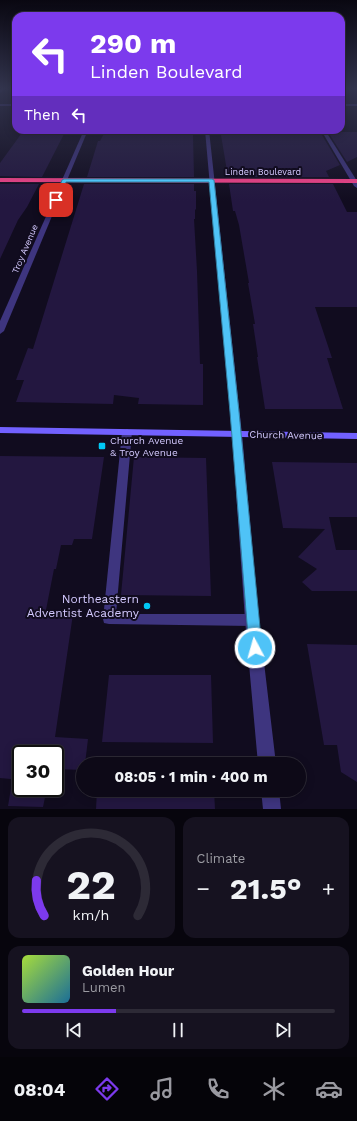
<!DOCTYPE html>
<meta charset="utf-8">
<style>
:root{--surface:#0d0917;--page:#161220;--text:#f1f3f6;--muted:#9a9aa1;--line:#2d2a36;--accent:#7c3aed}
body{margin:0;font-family:"Work Sans",sans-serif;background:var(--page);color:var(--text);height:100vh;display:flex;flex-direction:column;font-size:15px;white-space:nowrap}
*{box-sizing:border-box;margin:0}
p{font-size:13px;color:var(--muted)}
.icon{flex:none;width:22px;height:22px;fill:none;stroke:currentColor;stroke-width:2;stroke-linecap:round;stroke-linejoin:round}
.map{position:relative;height:809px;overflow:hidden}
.sheet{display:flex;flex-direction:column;gap:8px;padding:8px;background:#07050d;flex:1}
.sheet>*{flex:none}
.guide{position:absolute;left:12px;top:12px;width:333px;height:122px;border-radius:12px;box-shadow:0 2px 10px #0003,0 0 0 1px var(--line);background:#7c3aed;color:#fff;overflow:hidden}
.speed{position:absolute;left:12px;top:745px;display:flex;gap:8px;font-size:20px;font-weight:700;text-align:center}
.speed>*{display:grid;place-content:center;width:52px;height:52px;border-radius:50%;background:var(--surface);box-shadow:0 2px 10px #0003,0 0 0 1px var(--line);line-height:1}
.speed .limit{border:2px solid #111;border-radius:6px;background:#fff;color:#111}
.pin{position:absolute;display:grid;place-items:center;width:34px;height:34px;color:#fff;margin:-17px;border-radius:8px;box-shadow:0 2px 6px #0006}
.me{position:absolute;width:44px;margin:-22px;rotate:354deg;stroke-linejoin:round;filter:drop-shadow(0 0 3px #0008)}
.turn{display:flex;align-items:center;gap:14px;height:84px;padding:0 12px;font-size:18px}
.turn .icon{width:52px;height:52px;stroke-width:2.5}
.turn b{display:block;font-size:28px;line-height:34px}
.then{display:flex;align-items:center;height:38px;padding:0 12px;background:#0003;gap:8px;font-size:15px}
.big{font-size:30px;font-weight:700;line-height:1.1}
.sheet .widget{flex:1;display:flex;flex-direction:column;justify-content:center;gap:6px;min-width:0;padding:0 14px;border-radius:12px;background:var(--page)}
.sheet .dial{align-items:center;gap:0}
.dial svg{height:104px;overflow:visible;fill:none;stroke:var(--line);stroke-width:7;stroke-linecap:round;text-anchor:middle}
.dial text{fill:var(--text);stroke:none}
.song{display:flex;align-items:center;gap:12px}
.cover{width:48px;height:48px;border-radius:6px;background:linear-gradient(135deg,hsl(80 70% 55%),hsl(200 70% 35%))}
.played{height:4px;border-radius:2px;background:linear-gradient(90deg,var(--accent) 30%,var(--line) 30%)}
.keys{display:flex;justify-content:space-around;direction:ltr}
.heat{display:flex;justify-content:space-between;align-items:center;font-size:22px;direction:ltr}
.sheet .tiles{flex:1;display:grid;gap:8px;grid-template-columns:1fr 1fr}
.widget:last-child{grid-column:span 2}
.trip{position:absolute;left:76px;top:757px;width:230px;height:40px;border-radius:20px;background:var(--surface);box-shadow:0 2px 10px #0003,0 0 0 1px var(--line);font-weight:700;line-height:40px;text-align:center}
.dock{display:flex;height:64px;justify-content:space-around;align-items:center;background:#050409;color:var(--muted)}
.dock .icon{width:28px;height:28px}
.dock .current{color:var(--accent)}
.dock b{font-size:18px;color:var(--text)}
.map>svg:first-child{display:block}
.building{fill:#231740}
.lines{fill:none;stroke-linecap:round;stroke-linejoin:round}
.lane{fill:#3e357f;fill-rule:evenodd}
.street{fill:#3e357f;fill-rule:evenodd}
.secondary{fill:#7261ff;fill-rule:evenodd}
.highway{fill:#ff458e;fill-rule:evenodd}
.route{fill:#4fc3f7;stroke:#337fa1}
.poi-dot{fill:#00c8f5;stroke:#110c1f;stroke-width:1.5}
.labels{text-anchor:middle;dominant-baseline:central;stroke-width:4;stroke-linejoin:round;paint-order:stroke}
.far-street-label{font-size:9px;fill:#d4caff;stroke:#110c1f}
.street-label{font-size:10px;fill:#d4caff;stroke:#110c1f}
.poi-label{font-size:10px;fill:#d4caff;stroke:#110c1f;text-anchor:start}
.near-poi-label{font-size:12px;fill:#d4caff;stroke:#110c1f;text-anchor:end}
</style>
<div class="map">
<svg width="357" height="809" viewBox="0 0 357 809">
<rect width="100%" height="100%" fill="#110c1f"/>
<!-- building -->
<g class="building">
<polygon points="24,130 63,130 60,134 64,134 42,177 0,176 0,163"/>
<polygon points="106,130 140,130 142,133 147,130 189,130 189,135 193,135 194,177 87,177 98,141 100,141"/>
<polygon points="223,130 320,132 340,165 326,171 329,177 228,177 221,135 224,135"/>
<polygon points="328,132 357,132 357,157 347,162"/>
<polygon points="0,184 39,184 27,207 18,220 0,259"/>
<polygon points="84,184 194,184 194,191 196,191 196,210 195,209 195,219 194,219 197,271 200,364 203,364 203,405 138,404 139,398 114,395 113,404 16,402 24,380 16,380 28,348 33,349"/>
<polygon points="229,184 333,184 347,212 357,212 357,307 315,307 332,358 327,358 343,409 265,409 257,357 258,357 253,324 255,324 248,283 249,283 239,225 235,211 233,211"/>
<polygon points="0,456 104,457 92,539 74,539 72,545 61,545 56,569 54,569 45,615 73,614 55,737 88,739 85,764 83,764 83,770 55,769 55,754 21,754 21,780 0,778"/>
<polygon points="134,457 206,458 211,596 121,595"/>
<polygon points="272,462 357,463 357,517 329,517 336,550 357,550 357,591 312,591 302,582 317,569 298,557 325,529 283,528"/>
<polygon points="307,644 357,645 357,782 341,772 337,745 324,745"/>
<polygon points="109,675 211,675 213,743 102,742"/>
<polygon points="11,788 47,788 43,807 8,806"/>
<polygon points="97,790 214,790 215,809 96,809"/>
</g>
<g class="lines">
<!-- lane -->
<g class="lane">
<polygon points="142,130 146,130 143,132 141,131"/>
<polygon points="127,429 132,432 116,614 252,614 257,616 258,620 257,624 252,626 109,624 104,623 103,619 122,432"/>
</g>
<!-- street -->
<g class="street">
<polygon points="2,88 6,88 0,93 0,90"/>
<rect x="0" y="104" width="16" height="2"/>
<rect x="341" y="104" width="16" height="2"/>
<polygon points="84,130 88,130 4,331 0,334 0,321"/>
<polygon points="205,130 209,130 242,434 259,620 276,764 258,764 245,620 232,434"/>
<polygon points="321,130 325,130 357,181 357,188 354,186"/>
<polygon points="261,790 279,790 281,809 263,809"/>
</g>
<!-- secondary -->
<polygon class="secondary" points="0,427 357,433 357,439 0,433"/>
<!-- highway -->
<polygon class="highway" points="0,178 357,179 357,183 0,182"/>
</g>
<!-- sky -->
<linearGradient id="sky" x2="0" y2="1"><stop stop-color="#090711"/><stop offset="0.44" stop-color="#32344d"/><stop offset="1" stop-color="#32344d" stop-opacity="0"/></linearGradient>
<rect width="357" height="201" fill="url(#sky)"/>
<!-- route -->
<polygon class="route" points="64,179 212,179 214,180 239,412 262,648 260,653 255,655 251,653 249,648 230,412 209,182 66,182 58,200 54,202 62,180"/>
<!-- markers -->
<g class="poi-dot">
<rect x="98" y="442" width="8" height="8" rx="2"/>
<circle cx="147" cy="606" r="4"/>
</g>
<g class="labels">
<!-- far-street labels -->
<g class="far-street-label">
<text x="263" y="172">Linden Boulevard</text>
<text transform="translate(25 249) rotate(-67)">Troy Avenue</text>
</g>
<!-- street labels -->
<g class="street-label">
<text transform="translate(286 435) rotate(1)">Church Avenue</text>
</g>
<!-- poi labels -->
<g class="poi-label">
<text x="110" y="440">Church Avenue<tspan x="110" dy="12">&amp; Troy Avenue</tspan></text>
</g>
<!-- near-poi labels -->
<g class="near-poi-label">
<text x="139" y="599">Northeastern<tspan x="139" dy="14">Adventist Academy</tspan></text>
</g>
</g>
</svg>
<div class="speed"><div class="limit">30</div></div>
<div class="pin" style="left:56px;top:200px;background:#d93025"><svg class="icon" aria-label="arrive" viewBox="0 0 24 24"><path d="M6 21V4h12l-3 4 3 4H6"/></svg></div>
<svg class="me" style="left:255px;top:648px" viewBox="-20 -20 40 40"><circle r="17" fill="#4fc3f7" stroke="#fff" stroke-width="3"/><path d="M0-11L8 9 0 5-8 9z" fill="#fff"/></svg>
<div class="trip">08:05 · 1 min · 400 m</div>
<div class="guide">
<div class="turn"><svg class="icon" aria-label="left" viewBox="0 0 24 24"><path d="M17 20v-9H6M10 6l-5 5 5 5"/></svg><div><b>290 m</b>Linden Boulevard</div></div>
<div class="then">Then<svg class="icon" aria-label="left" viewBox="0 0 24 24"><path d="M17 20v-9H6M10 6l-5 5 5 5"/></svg></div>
</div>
</div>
<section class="sheet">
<div class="tiles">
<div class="widget dial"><svg viewBox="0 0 100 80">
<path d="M14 69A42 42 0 1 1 86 69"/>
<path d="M14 69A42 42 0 0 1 8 42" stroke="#7c3aed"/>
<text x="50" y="56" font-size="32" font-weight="700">22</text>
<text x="50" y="72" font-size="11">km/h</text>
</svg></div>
<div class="widget"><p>Climate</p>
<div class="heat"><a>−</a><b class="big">21.5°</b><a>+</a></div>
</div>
<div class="widget">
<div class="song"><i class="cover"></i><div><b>Golden Hour</b><p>Lumen</p></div></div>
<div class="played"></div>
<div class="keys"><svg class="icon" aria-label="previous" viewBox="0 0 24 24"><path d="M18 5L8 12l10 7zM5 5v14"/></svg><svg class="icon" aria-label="pause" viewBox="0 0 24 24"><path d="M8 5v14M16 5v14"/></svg><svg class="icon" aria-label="next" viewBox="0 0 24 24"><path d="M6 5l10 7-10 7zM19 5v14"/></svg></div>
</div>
</div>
</section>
<nav class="dock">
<b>08:04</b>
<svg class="icon current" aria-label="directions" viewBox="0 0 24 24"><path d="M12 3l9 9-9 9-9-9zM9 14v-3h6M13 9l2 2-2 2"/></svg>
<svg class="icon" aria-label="music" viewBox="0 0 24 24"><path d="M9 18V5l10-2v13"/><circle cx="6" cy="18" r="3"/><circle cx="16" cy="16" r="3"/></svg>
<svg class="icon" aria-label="phone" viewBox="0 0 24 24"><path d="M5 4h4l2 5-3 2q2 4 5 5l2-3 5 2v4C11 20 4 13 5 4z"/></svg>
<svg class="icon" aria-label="climate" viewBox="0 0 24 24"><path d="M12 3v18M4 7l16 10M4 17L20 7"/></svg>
<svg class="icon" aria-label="car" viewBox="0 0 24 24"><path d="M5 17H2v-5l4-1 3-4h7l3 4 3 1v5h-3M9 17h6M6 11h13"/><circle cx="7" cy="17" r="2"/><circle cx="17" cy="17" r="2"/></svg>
</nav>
